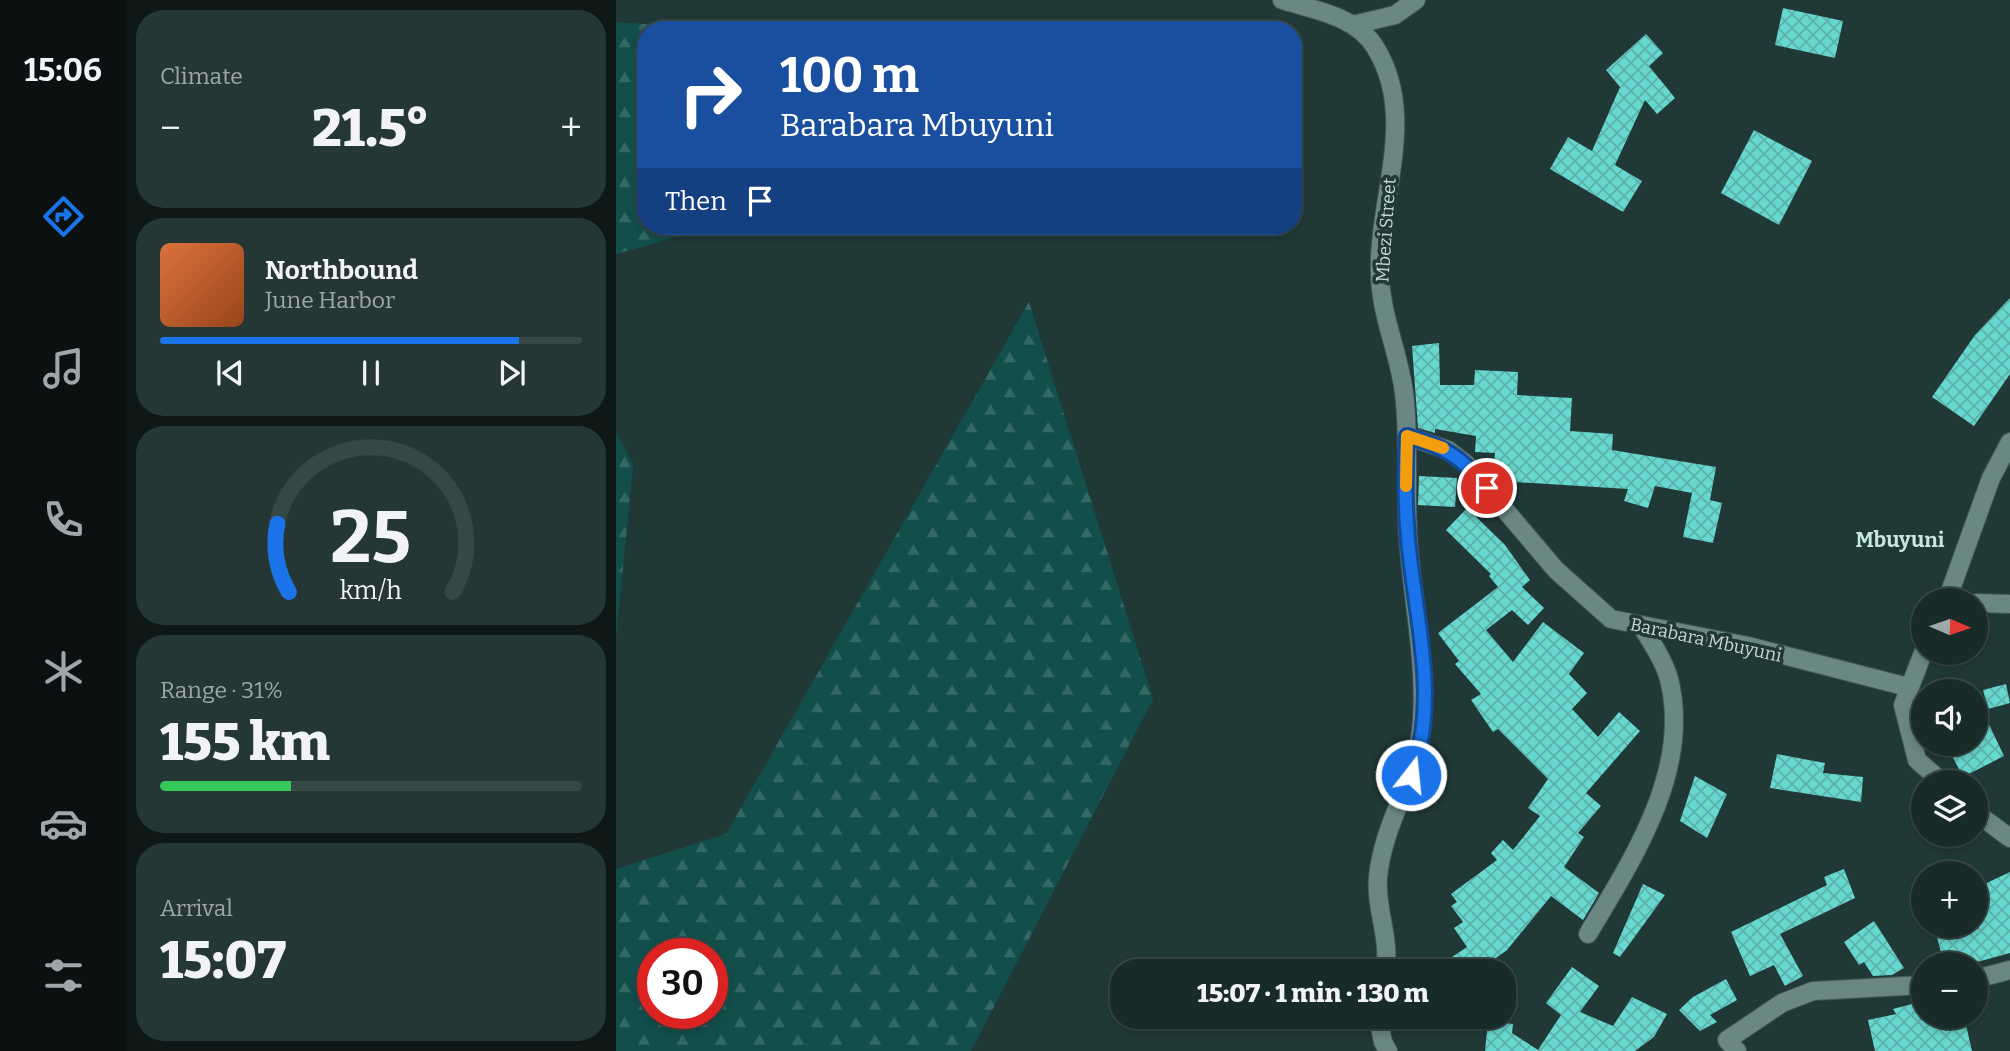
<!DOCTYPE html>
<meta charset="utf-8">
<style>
:root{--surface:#182b29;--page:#253735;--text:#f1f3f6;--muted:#9fa7a8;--line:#364746;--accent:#1a73e8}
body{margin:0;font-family:Bitter,serif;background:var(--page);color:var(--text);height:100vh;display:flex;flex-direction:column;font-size:26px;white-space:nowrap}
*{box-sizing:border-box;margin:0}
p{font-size:23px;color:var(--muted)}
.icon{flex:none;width:38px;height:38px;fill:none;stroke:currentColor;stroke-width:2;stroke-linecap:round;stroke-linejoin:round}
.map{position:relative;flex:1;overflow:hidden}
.sheet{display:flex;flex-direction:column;gap:10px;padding:10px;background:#0d1817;width:490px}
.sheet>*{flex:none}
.banner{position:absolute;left:21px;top:21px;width:665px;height:214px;border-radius:28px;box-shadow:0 4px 10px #0003,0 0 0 2px var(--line);background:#1a4fa0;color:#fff;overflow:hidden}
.needle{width:46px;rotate:92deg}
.controls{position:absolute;left:1295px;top:588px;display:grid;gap:14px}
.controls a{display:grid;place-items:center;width:77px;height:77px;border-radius:50%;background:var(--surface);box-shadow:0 4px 10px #0003,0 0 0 2px var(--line);font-size:35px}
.speed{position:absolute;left:21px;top:938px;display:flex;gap:14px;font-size:35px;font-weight:700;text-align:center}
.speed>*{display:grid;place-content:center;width:91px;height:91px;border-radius:50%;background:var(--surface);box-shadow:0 4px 10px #0003,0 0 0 2px var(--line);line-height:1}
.speed .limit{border:10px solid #d22;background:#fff;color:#111}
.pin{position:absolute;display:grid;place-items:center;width:60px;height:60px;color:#fff;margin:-30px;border:4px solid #fff;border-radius:50%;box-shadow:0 2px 7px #0007}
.me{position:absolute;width:77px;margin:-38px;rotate:16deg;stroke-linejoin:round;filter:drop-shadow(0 0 5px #0008)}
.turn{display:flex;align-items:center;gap:24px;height:147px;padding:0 28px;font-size:32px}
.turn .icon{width:91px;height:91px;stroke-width:2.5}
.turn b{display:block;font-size:49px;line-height:60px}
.then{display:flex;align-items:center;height:66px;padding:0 28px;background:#0003;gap:14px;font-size:26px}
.big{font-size:52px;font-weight:800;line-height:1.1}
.sheet .widget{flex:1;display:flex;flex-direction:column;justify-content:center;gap:10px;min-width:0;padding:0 24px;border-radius:28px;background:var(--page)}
.sheet .dial{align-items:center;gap:0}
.dial svg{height:182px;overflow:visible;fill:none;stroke:var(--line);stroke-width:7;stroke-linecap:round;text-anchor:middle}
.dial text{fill:var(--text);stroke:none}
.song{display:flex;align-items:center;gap:21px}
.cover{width:84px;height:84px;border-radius:10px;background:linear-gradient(135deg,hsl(20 70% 55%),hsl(20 70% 35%))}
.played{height:7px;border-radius:4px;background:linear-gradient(90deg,var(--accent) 85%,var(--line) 85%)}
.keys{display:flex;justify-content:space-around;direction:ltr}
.heat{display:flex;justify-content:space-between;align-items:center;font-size:38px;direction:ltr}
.charge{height:10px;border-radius:5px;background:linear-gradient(90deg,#34c759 31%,var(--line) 0)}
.trip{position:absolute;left:494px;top:959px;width:406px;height:70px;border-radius:28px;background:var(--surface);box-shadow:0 4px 10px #0003,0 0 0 2px var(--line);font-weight:800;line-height:70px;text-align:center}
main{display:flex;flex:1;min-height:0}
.tabs{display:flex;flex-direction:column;width:126px;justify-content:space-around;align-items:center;background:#0a1110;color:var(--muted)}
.tabs .icon{width:49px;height:49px}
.tabs .current{color:var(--accent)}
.tabs b{font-size:32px;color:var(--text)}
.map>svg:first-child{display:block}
.forest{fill:url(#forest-firs);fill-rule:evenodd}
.building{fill:url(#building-cross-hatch)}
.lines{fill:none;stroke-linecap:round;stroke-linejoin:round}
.minor-casing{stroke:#405755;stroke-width:20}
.minor{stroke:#6b8784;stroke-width:18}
.route-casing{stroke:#114b97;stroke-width:18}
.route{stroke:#1a73e8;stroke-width:12}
.slow{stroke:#f59e0b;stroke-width:12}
.labels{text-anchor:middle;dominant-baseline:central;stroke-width:7;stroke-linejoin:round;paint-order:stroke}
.street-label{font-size:18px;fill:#c8d7d5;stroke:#203937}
.quarter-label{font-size:21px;font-weight:bold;fill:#c7e5e1;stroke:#203937}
</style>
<main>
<nav class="tabs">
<b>15:06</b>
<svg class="icon current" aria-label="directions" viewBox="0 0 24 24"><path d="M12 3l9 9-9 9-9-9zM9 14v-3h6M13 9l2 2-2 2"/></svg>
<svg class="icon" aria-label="music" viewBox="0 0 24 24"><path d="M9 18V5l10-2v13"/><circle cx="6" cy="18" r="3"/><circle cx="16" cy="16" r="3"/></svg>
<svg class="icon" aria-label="phone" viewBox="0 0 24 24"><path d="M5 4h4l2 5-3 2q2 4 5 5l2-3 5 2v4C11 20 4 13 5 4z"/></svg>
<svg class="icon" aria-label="climate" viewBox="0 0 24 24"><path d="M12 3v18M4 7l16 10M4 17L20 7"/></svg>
<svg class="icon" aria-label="car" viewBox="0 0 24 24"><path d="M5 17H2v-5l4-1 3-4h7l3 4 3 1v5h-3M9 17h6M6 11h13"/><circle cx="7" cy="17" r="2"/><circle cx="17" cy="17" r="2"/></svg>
<svg class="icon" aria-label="filters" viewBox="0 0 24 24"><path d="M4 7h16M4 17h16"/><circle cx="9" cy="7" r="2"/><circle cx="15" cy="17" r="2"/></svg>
</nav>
<section class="sheet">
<div class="widget"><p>Climate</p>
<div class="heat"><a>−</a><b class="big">21.5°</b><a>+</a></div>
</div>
<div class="widget">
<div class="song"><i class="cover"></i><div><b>Northbound</b><p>June Harbor</p></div></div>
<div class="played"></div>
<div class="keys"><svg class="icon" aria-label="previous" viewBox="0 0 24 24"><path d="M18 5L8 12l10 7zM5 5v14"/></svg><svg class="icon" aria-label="pause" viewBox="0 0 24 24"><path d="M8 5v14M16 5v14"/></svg><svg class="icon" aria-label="next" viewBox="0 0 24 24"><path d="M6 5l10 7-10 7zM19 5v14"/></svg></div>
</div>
<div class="widget dial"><svg viewBox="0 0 100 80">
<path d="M14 69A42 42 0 1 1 86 69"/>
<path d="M14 69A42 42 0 0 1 9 39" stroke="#1a73e8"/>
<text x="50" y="56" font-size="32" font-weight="700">25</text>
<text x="50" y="72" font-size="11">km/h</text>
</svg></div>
<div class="widget"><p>Range · 31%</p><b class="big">155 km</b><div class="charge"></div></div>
<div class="widget"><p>Arrival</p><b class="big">15:07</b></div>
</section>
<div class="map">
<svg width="1394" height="1051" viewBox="0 0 1394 1051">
<defs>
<pattern id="forest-firs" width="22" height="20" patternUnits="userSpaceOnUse" patternTransform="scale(1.75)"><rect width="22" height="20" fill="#124f4b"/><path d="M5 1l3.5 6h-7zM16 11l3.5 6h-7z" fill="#336864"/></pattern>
<pattern id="building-cross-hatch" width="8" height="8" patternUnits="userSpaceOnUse" patternTransform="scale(1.75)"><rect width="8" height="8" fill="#66d8cf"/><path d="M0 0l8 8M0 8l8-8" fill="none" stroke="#5cb2ab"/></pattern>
</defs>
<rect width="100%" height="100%" fill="#203937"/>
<!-- forest -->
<g class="forest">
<polygon points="0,22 110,30 30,30 30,226 101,226 0,254"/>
<path d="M413 302 537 699 355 1051H0V869L110 834ZM37 954H96V1013H37Z"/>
<polygon points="0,432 17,465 0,639"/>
</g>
<!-- building -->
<g class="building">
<polygon points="1167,8 1227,21 1219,58 1159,45"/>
<polygon points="1030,34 1047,53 1033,66 1059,98 1041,114 1029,100 999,165 1026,181 1007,212 934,169 952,137 976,151 1004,87 990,70"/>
<polygon points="1138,130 1196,161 1163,225 1105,193"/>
<polygon points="1394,298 1394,374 1358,426 1316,397 1359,335"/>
<polygon points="823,343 824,385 858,385 859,370 902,372 901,395 956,398 954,431 997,434 996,450 1100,467 1094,500 1106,503 1097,543 1067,537 1076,493 1039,486 1032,508 1008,501 1012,489 899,482 899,476 877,474 879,453 859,452 860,436 819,429 819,433 802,428 796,346"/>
<polygon points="803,476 841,478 839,507 802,505"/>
<polygon points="851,508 889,545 914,580 906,587 928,608 912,625 896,610 870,630 897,662 927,622 968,653 953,674 971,693 956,709 982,737 1003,712 1024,731 970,793 985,806 962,833 968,837 948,867 983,893 967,920 935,896 891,950 862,971 846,971 836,957 851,947 838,928 847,922 835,906 841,902 835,894 881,860 875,853 887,840 897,850 924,816 912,808 932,779 882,729 877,732 855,700 865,694 839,664 843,661 822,633 882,587 873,576 875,574 830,530"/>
<polygon points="1390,684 1394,703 1372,709 1367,690"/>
<polygon points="1360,697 1388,756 1347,777 1330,744 1360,744"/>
<polygon points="1161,754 1209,763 1207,773 1247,777 1245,802 1154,788"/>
<polygon points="1079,776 1111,794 1091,838 1064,821"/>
<polygon points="1228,869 1239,898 1164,934 1187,976 1169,986 1158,965 1134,976 1115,932 1211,885 1208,877"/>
<polygon points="1394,872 1394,953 1354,964 1328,964 1318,926 1360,926 1360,888"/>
<polygon points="1027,884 1049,895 1004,957 997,953"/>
<polygon points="1258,921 1288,968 1276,975 1257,976 1248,962 1243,965 1228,942"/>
<polygon points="956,967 983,986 964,1012 997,1026 1016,997 1051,1014 1038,1037 1019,1051 869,1051 872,1021 897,1024 896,1033 922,1050 945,1015 930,1003"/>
<polygon points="1110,979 1121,1000 1094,1015 1101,1022 1084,1031 1063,1010 1077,997"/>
<polygon points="1307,1001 1307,1017 1325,1017 1329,1031 1350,1025 1356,1051 1259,1051 1252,1020 1280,1014 1277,1009"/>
</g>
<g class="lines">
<defs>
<g id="minor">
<path d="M666 0C698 10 740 16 759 47 803 117 761 199 764 275 765 317 783 352 788 393 794 440 789 489 792 536 796 598 810 658 806 720 803 778 768 818 762 877 759 908 775 939 769 971"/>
<polyline points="737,25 779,15 800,0"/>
<polyline points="791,436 832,450 850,464 940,570 995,619 1132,646 1292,687"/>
<polyline points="1331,600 1375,478 1394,442"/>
<polyline points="1360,603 1394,604"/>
<polyline points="1307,653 1287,705 1301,760 1326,782"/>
<polyline points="1360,813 1394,838"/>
<path d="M972 934C1016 860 1076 770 1053 679 1048 661 1036 643 1026 627"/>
<polyline points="1360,979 1394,970"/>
<polyline points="762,1017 767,1042 772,1051"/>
<polyline points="1121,1051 1111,1040 1166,1003 1197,991 1307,985"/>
</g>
</defs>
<!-- minor casing -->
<use href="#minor" class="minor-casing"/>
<!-- minor -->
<use href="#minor" class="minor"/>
</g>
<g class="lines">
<defs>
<path id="route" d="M795 775C825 703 798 612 792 538 789 504 789 470 791 436 830 447 845 457 871 488"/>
</defs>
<!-- route casing -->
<use href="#route" class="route-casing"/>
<!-- route -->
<use href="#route" class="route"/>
<!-- slow -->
<polyline class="slow" points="790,486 791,436 827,448"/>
</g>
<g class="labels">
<!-- street labels -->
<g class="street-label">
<text transform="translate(770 230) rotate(-86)">Mbezi Street</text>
<text transform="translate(1090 640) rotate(12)">Barabara Mbuyuni</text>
</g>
<!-- quarter labels -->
<g class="quarter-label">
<text x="1284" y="540">Mbuyuni</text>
</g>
</g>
</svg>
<div class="controls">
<a><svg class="needle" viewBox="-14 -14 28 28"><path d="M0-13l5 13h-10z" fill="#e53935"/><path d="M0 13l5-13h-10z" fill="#9fa7a8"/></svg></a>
<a><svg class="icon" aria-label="sound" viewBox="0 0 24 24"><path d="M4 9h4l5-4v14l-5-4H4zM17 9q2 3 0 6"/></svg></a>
<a><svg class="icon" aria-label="layers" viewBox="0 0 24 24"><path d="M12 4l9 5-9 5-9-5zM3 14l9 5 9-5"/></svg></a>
<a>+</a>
<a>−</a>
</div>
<div class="speed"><div class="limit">30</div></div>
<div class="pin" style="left:871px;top:488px;background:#d93025"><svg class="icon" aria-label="arrive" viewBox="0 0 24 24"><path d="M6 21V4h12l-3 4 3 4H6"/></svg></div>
<svg class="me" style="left:795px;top:775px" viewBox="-20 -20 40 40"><circle r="17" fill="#1a73e8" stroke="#fff" stroke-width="3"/><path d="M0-11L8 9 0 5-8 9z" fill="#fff"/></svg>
<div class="trip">15:07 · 1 min · 130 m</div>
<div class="banner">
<div class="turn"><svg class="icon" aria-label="right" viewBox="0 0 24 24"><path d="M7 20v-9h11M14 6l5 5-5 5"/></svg><div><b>100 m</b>Barabara Mbuyuni</div></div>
<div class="then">Then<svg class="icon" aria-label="arrive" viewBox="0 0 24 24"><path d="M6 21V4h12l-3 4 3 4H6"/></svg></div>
</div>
</div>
</main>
